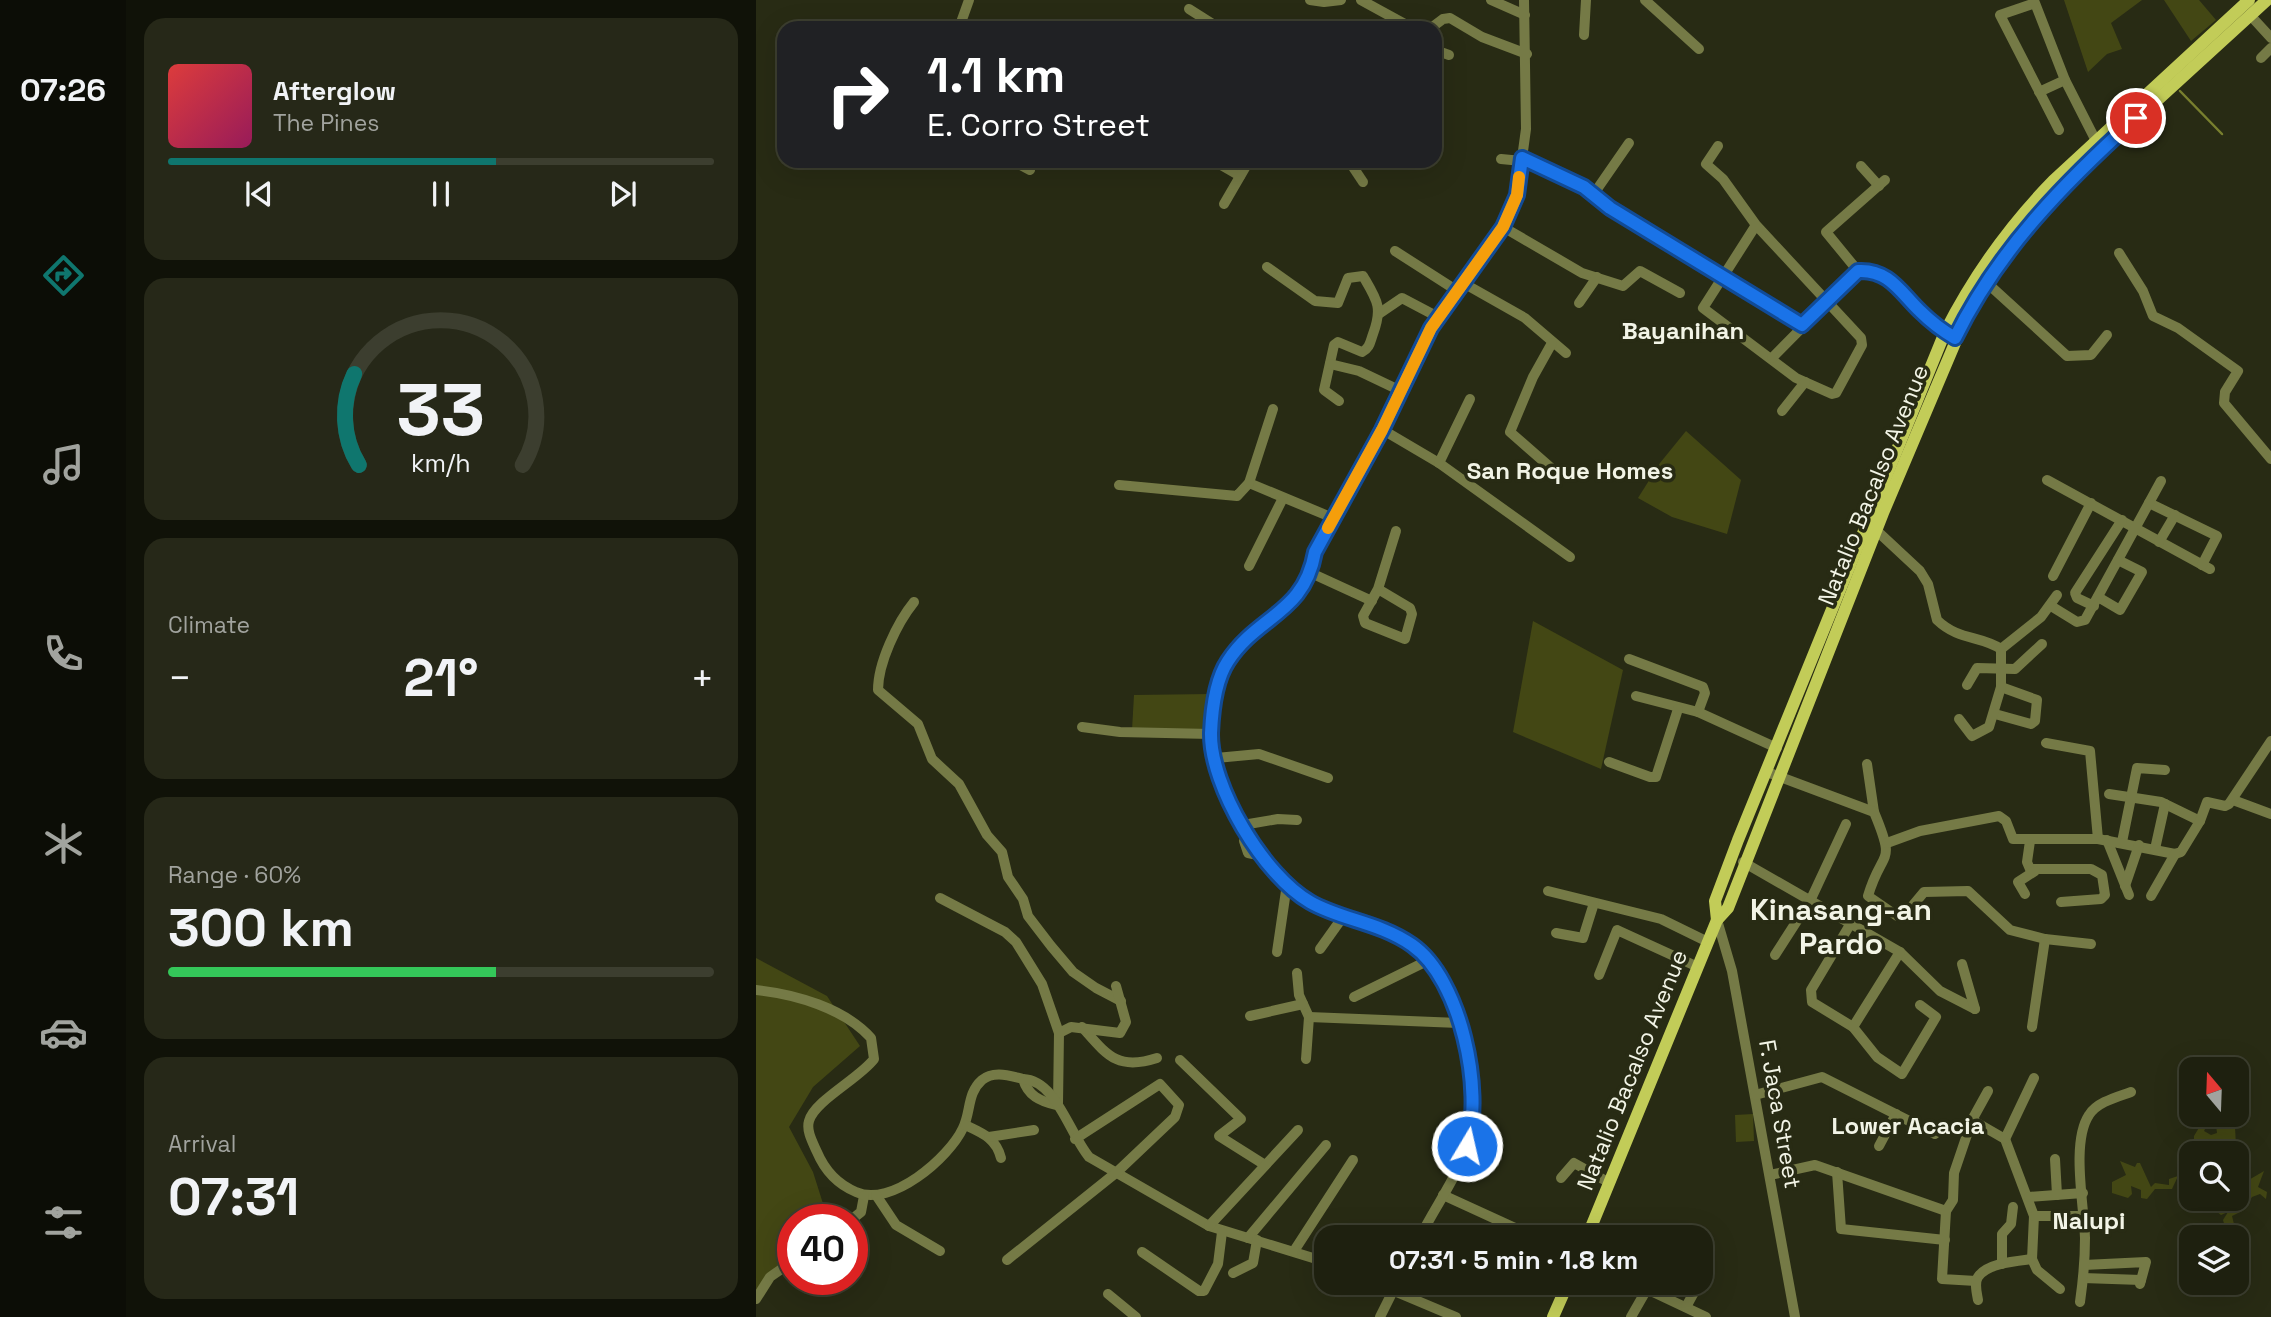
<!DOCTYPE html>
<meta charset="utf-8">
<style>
:root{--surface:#1e200f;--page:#262818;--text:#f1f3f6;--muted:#a1a39e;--line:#3c3e2f;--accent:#0f766e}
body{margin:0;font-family:"Space Grotesk",sans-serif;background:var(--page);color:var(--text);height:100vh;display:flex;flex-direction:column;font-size:26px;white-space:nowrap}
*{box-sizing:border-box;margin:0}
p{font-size:23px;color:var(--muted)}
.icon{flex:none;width:38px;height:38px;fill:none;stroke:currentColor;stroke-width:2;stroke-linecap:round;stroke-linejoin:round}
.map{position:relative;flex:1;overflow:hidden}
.panel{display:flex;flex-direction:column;gap:18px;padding:18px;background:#101208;width:630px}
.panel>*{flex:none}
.banner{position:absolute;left:21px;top:21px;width:665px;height:147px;border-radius:21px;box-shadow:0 7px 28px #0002,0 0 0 2px var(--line);background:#202124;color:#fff;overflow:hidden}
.needle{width:46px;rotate:341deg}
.buttons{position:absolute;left:1423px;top:1057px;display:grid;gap:14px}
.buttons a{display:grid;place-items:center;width:70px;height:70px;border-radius:14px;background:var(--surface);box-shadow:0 7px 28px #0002,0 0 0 2px var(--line);font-size:35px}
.speed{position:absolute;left:21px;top:1204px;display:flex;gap:14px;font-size:35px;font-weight:700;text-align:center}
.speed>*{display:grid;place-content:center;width:91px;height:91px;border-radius:50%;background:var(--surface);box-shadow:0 7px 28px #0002,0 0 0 2px var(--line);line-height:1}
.speed .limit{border:10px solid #d22;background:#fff;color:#111}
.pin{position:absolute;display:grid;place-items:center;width:60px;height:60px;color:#fff;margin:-30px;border:4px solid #fff;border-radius:50%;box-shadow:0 2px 7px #0007}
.me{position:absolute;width:77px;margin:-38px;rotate:9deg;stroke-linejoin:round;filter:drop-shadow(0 0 5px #0008)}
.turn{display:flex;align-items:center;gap:24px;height:147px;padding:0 35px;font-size:32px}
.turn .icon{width:91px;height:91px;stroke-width:2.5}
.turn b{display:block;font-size:49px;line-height:60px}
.big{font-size:52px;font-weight:800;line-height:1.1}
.panel .tile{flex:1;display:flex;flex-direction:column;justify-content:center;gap:10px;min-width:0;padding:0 24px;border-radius:21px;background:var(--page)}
.panel .dial{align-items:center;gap:0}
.dial svg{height:182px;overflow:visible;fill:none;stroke:var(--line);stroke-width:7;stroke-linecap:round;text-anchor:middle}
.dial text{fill:var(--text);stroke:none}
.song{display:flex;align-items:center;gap:21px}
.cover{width:84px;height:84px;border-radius:10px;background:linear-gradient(135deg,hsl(0 70% 55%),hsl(330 70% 35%))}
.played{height:7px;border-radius:4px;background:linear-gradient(90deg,var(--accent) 60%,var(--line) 60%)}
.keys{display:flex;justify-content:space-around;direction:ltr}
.heat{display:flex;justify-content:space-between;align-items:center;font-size:38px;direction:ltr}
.charge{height:10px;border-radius:5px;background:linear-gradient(90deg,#34c759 60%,var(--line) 0)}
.trip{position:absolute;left:558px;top:1225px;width:399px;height:70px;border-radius:21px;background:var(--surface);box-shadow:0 7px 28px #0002,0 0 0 2px var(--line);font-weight:800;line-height:70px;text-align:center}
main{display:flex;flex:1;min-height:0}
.tab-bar{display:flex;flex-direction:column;width:126px;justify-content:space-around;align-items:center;background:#0c0d06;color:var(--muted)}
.tab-bar .icon{width:49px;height:49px}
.tab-bar .current{color:var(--accent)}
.tab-bar b{font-size:32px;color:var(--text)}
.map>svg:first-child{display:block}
.green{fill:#434714}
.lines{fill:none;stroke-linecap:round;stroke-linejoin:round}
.stream{stroke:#787f2e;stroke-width:2.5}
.minor{stroke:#757a46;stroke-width:10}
.major{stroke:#c2cc58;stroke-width:12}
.route-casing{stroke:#114b97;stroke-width:18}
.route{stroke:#1a73e8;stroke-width:12}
.slow{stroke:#f59e0b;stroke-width:12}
.labels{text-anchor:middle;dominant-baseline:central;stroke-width:7;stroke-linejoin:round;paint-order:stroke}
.street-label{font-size:23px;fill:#f2f4e6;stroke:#282b14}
.neighbourhood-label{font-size:24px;font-weight:bold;fill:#f2f4e6;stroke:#282b14}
.district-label{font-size:30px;font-weight:bold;fill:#f2f4e6;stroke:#282b14}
</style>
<main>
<nav class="tab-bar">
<b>07:26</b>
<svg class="icon current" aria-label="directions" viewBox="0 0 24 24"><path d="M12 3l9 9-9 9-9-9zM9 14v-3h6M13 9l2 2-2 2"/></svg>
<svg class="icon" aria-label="music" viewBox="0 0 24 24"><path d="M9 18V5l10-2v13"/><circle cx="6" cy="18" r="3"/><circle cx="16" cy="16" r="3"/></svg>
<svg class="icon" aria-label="phone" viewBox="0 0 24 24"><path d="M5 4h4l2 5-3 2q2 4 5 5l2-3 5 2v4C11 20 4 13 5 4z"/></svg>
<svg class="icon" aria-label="climate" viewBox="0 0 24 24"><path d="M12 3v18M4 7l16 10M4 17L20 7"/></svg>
<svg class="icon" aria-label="car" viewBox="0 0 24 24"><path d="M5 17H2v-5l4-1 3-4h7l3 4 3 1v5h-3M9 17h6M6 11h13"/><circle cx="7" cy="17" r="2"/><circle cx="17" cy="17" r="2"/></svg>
<svg class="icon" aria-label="filters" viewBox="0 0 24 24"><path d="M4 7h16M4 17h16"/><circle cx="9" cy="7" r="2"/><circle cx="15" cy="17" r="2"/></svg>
</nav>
<section class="panel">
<div class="tile">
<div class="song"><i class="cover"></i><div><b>Afterglow</b><p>The Pines</p></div></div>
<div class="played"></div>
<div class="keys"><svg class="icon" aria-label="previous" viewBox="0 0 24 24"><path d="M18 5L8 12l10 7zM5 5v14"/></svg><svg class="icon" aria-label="pause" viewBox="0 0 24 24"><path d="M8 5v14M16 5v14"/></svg><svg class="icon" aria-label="next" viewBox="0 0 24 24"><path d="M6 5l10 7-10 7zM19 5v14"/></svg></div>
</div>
<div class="tile dial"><svg viewBox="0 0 100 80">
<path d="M14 69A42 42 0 1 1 86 69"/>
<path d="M14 69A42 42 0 0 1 12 29" stroke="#0f766e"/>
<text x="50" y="56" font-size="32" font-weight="700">33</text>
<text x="50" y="72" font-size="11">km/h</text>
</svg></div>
<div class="tile"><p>Climate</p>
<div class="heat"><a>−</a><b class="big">21°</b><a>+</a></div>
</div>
<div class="tile"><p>Range · 60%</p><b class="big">300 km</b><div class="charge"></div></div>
<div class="tile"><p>Arrival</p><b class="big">07:31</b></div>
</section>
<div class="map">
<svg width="1515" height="1317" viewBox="0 0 1515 1317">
<rect width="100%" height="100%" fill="#282b14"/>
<!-- green -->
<g class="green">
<polygon points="1308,0 1386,0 1355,23 1366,49 1351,54 1332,72"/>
<polygon points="1408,0 1443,0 1460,20 1435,41"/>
<polygon points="930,431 985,480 971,534 916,517 882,498 904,463"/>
<polygon points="777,621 867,670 845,769 757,732"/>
<polygon points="455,694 450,730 376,730 378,695"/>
<polygon points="0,958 71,996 104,1046 57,1087 33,1127 57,1172 70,1213 64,1220 37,1220 37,1250 0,1291"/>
<polygon points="997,1114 998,1141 980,1142 979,1115"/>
<polygon points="1442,1115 1451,1115 1450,1120 1456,1118 1455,1115 1467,1115 1452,1123 1448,1131 1455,1135 1461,1133 1460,1125 1468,1121 1479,1127 1480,1145 1488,1147 1489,1162 1494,1163 1494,1170 1483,1178 1491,1181 1508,1171 1502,1187 1511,1192 1510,1199 1504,1194 1496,1197 1488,1210 1476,1216 1478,1224 1469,1227 1467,1220 1472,1212 1465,1215 1454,1206 1460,1199 1480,1199 1480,1153 1438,1153 1438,1136 1447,1121"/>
<polygon points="1364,1161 1379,1167 1381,1163 1384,1163 1395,1187 1399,1183 1413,1185 1413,1179 1422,1176 1416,1189 1399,1189 1391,1199 1385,1198 1385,1190 1375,1186 1376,1194 1372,1198 1356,1193 1356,1182 1370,1175"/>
</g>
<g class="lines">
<!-- stream -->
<polyline class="stream" points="1424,91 1466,134"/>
<!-- minor -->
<g class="minor">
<polyline points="554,0 568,2 585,0"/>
<polyline points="605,0 656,28"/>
<polyline points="735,0 769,15"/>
<polyline points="889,0 943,49"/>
<polyline points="433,9 463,28"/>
<polyline points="1494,15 1515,38"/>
<polyline points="203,28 213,0"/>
<polyline points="675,28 687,19 694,18 726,37 771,54"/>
<polyline points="828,35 830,0"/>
<polyline points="679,50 693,55"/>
<polyline points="1505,58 1515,48"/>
<polyline points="1283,92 1309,80"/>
<polyline points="1303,130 1244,15 1279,3 1309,80 1339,139"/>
<polyline points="962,146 950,164 967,179 1000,225 1105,338 1106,345 1080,393 1076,394 1040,378 947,308 1000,225"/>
<polyline points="766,158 828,187 854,207 1046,325"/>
<polyline points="745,159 766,161"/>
<polyline points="257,161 274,170"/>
<polyline points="458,161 484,176"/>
<polyline points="593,161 607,182"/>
<polyline points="1105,166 1123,186"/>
<polyline points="837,195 873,143"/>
<polyline points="468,204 493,161"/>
<polyline points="747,227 826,273 867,286 884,271 924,293"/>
<polyline points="639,251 703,292"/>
<polyline points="1363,253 1387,291 1397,316 1422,328 1482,371 1469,392 1468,403 1515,459"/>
<path d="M511 267 559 301 582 303 592 278 607 276C621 300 627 307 617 334 614 342 614 348 606 352L582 342 578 345 568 390 583 401"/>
<polyline points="1102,271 1070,232 1129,180"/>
<polyline points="1230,282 1311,356 1335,355 1351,335"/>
<polyline points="709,284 769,318 810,353"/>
<polyline points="823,303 841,277"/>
<polyline points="624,313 646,298 682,317"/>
<polyline points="796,343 777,377 754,432 802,474"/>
<path d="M1016 358 1102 271C1144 269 1162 316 1194 335"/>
<polyline points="574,364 603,371 645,391"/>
<polyline points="1026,411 1049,382"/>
<polyline points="627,430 683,463 814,557"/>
<polyline points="683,463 714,399"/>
<polyline points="1291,480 1454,569"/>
<polyline points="493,483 577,518"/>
<polyline points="363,485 481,496 493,483 517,409"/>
<polyline points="1393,503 1461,536 1446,565"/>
<path d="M1120 530 1164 571 1172 584 1181 620C1203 641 1224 635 1245 649L1285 617 1301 595"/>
<polyline points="1403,542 1419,515"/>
<polyline points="493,566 527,498"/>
<polyline points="555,573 616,601"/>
<polyline points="1297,576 1335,503"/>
<polyline points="622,589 654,608 656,614 649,639 609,623 607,616 622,589 640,531"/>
<polyline points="1342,597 1364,610 1386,572 1362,560"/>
<path d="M158 602C141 623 122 663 122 690L162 724 176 759 203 784 231 835 246 852 252 877 267 899 272 916 295 946 317 972 340 988 365 1001"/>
<polyline points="1295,606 1321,622 1329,620 1405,481"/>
<polyline points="1338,606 1321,598 1319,593 1366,520"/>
<polyline points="873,659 947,687 949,693 942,712"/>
<polyline points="1211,685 1221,668 1259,669 1286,644"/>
<polyline points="880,696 942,712 1021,748"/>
<polyline points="1239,714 1275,724 1279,721 1281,700 1245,687"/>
<polyline points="1203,719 1216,736 1233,727 1245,687 1245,649"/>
<polyline points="326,727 364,732 455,734"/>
<polyline points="1290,743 1334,751 1342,839"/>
<polyline points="460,758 503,754 572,778"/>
<polyline points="853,762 894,777 900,777 922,709"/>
<polyline points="1111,764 1118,812"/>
<path d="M1011 772 1118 812C1141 867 1126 848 1112 896L1141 916H1148L1168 892 1212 891 1254 930 1289 939 1335 944"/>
<polyline points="1353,794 1405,802 1444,821"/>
<polyline points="1477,800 1515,814"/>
<polyline points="487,825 522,819 541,820"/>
<polyline points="1351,840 1373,895"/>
<polyline points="488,841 492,853 507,856"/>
<polyline points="1274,841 1271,862 1274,869 1335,869 1346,875 1349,895 1345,899 1305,902"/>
<polyline points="1366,842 1381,768 1409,770"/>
<polyline points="1131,843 1164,831 1243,816 1250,821 1257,839 1342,839 1419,854 1425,852 1444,821 1451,802 1469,806 1473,804 1515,741"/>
<polyline points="1399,849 1409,804"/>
<polyline points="987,862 1144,952 1184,991 1219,1009"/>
<polyline points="1369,886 1383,845"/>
<polyline points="792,891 905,919 952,942"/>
<polyline points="1269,894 1262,882 1279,871"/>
<polyline points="1395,896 1419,854"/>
<polyline points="184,898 249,932 260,942 286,984 303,1033 302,1103"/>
<polyline points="961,920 976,971 1039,1317"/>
<polyline points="1095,923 1055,990 1056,1002 1097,1027 1121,1057 1146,1074 1180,1017 1164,1005"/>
<polyline points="800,933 827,938 838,903"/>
<polyline points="564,949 589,914"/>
<polyline points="521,952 531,884"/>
<polyline points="1019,955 1055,899 1090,824"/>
<polyline points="1206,964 1219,1009"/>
<polyline points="541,973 543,995 553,1017 550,1059"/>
<polyline points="843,975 861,930 942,967"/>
<path d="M0 990C39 994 88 1008 115 1038L118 1059C104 1078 58 1101 53 1121 50 1131 57 1143 61 1152 69 1171 81 1184 100 1192 135 1208 193 1158 207 1128 215 1112 211 1093 226 1080 238 1070 254 1076 267 1079 272 1096 284 1101 300 1105"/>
<polyline points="598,997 673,960"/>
<polyline points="494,1016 547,1004"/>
<polyline points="553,1017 703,1023"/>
<path d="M326 1027C351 1055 361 1071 401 1058"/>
<polyline points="1097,1027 1144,952"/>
<polyline points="1276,1027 1289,939"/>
<polyline points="303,1033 315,1027 364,1033 370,1022 360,986"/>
<polyline points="424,1060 485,1119 463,1136 509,1165"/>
<path d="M267 1079C300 1080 313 1133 333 1157L453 1226 570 1262"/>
<polyline points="999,1095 1066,1077 1179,1134"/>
<polyline points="1216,1120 1249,1139 1278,1216 1276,1259 1281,1270 1304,1289"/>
<path d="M209 1125C226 1133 240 1138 245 1158"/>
<polyline points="233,1137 278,1130"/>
<polyline points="1249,1139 1278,1078"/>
<polyline points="1123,1146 1140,1114"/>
<polyline points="1299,1159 1301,1195"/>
<polyline points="1081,1172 1085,1229 1189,1240"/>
<polyline points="1014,1175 1059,1165 1190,1211"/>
<polyline points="805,1178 818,1163 852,1182"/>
<polyline points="120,1195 140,1225 184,1251"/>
<polyline points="687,1195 779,1237"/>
<polyline points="1273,1197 1327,1193"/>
<polyline points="1278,1216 1328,1216"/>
<polyline points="95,1220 105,1212 108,1196"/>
<polyline points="453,1226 542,1130"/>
<path d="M664 1237C681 1203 706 1171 715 1133 727 1082 705 1004 674 962 665 950 650 940 637 933 611 919 577 917 553 901 508 874 452 785 455 732 457 709 460 679 473 660 503 615 548 613 559 552L627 430 675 328 734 249 761 195 770 129 768 0"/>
<polyline points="492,1238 570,1145"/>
<polyline points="538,1251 597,1160"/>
<polyline points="386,1252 443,1291 448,1291 462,1264 466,1232"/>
<polyline points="251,1260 361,1172 419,1117 423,1105 404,1084 319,1139"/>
<polyline points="1246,1264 1246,1234 1255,1224 1257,1207"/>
<polyline points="1328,1265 1390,1262 1384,1284"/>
<polyline points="477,1273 497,1263 501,1240"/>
<polyline points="1327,1278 1385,1280"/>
<polyline points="945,1279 949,1271"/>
<polyline points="1220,1281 1186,1279 1190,1211 1197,1200 1198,1173 1216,1120 1232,1091"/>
<polyline points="619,1283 700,1317"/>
<polyline points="878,1283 950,1317"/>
<polyline points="352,1294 380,1317"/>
<polyline points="0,1299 14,1277 37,1261"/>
<path d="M1222 1300C1221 1294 1218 1283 1222 1277 1231 1263 1261 1261 1276 1259"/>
<path d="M1324 1302C1327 1281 1329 1259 1329 1238 1328 1205 1315 1142 1333 1115 1341 1102 1361 1097 1375 1092"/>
<polyline points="930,1307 943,1283"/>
<polyline points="624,1317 641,1283"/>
<polyline points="875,1317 891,1289"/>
</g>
<!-- major -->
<g class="major">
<path d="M961 920 959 901 982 840 1189 332C1218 275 1252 227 1297 181L1493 0"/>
<polyline points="831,1237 952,942 961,920 972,908 1127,513 1213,310 1255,246 1304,189 1511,0"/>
<polyline points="797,1317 812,1283"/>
</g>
</g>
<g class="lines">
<defs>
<path id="route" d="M711 1146C728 1091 705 979 656 945 623 922 585 920 554 902 508 876 454 786 455 733 456 710 460 679 472 661 502 615 548 614 559 552L626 430 675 328 747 227 761 195 766 158 828 187 854 208 1046 325 1102 271C1133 269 1145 293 1164 311 1174 321 1187 331 1199 338 1242 250 1308 183 1380 118"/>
</defs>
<!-- route casing -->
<use href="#route" class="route-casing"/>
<!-- route -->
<use href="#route" class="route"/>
<!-- slow -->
<polyline class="slow" points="572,528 626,430 675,328 747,227 761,195 763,177"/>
</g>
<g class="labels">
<!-- street labels -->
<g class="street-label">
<text transform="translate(1117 485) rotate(-68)">Natalio Bacalso Avenue</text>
<text transform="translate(876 1070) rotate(-68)">Natalio Bacalso Avenue</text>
<text transform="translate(1024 1114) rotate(80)">F. Jaca Street</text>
</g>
<!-- neighbourhood labels -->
<g class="neighbourhood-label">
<text x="927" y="330">Bayanihan</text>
<text x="814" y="470">San Roque Homes</text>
<text x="1152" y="1125">Lower Acacia</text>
<text x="1333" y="1220">Nalupi</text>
</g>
<!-- district labels -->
<g class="district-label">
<text x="1085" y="909">Kinasang-an<tspan x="1085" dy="34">Pardo</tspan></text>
</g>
</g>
</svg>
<div class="buttons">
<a><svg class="needle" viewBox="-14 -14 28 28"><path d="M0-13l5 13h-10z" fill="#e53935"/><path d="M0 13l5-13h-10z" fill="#a1a39e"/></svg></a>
<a><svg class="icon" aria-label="search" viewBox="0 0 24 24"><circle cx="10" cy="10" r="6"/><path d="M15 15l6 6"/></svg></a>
<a><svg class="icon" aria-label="layers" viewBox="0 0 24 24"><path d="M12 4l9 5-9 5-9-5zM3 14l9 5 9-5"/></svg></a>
</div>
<div class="speed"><div class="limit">40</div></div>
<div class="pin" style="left:1380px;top:118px;background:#d93025"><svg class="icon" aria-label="arrive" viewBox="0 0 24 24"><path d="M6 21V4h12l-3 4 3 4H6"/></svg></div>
<svg class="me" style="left:711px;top:1146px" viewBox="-20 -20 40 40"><circle r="17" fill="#1a73e8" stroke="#fff" stroke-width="3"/><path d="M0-11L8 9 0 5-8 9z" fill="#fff"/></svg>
<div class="trip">07:31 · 5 min · 1.8 km</div>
<div class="banner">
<div class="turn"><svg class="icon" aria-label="right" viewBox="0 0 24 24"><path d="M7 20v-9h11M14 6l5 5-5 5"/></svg><div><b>1.1 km</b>E. Corro Street</div></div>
</div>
</div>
</main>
